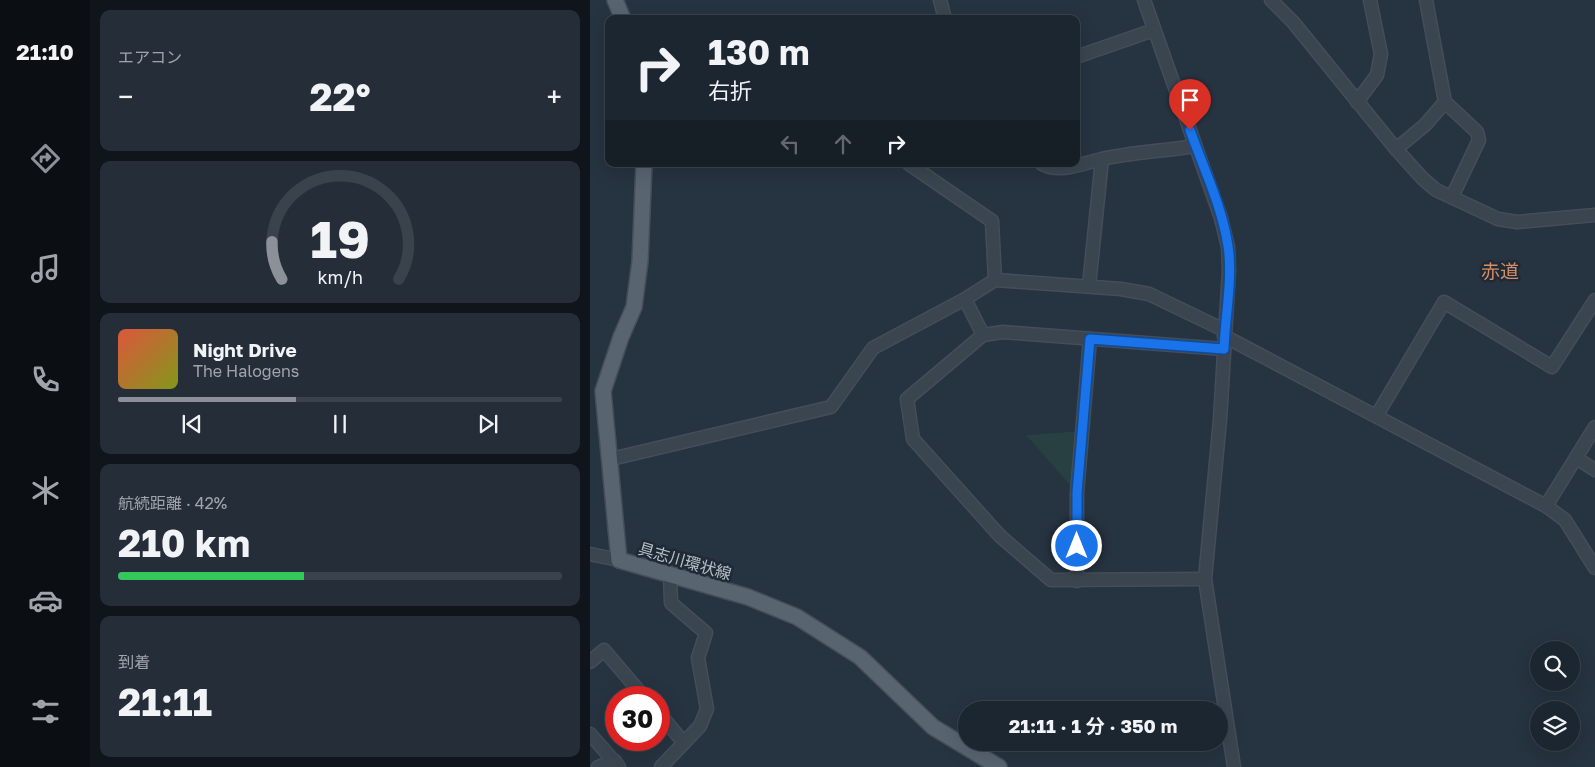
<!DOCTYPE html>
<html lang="ja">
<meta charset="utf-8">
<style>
:root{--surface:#1c2630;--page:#252e38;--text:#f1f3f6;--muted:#a0a5ab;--line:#3a434c;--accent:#8c9099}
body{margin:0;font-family:"Golos Text","Noto Sans JP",sans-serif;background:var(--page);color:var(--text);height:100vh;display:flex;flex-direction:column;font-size:19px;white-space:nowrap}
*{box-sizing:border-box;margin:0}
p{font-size:16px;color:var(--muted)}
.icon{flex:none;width:28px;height:28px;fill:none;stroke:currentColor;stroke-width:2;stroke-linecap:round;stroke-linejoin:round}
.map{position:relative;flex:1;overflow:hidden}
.drawer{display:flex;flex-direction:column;gap:10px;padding:10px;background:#0f151a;width:500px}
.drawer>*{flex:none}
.banner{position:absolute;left:15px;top:15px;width:475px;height:152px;border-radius:10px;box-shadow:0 5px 20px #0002,0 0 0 1px var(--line);background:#1c2630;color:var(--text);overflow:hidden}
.fabs{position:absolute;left:940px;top:641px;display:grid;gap:10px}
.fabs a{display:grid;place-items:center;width:50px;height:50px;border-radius:50%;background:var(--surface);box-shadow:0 5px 20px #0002,0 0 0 1px var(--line);font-size:25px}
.speed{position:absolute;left:15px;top:686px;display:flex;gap:10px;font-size:25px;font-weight:700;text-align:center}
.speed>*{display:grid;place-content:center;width:65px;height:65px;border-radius:50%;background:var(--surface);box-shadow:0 5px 20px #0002,0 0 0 1px var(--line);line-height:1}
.speed .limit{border:8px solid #d22;background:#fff;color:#111}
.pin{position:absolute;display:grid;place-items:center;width:42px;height:42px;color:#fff;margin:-51px -21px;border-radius:50% 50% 50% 0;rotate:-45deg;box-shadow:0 0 5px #0007}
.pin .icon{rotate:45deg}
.me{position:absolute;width:55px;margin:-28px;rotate:0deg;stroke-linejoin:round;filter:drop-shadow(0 0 4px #0008)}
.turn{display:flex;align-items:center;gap:18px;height:105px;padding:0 20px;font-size:22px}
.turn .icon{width:65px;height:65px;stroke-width:2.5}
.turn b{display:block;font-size:35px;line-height:42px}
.lanes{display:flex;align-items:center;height:48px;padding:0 20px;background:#0003;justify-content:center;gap:25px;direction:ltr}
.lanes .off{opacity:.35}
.big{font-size:38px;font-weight:700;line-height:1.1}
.drawer .tile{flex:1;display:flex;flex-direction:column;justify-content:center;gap:8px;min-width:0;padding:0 18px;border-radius:10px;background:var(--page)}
.drawer .dial{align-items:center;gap:0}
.dial svg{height:130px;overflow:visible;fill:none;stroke:var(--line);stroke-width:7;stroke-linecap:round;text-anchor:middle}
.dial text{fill:var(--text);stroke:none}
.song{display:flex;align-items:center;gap:15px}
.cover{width:60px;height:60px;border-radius:8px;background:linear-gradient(135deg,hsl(10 70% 55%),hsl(70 70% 35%))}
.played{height:5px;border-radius:2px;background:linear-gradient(90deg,var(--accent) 40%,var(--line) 40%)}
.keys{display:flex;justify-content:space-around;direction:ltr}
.heat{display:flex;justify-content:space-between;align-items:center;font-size:28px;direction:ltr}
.charge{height:8px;border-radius:4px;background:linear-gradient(90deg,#34c759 42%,var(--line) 0)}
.trip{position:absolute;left:368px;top:701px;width:270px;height:50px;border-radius:25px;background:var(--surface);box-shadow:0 5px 20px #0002,0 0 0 1px var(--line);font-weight:700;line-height:50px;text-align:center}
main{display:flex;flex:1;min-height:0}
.tab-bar{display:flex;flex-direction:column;width:90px;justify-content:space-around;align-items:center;background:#0b0f13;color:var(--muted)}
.tab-bar .icon{width:35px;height:35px}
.tab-bar .selected{color:var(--accent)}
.tab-bar b{font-size:22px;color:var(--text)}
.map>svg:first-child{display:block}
.green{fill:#284041}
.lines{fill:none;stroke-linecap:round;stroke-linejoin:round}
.minor-casing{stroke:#444e59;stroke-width:15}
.major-casing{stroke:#444e59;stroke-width:18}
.minor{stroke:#3a4550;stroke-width:12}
.major{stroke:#586470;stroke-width:15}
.route-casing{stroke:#114b97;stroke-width:12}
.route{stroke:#1a73e8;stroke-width:9}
.labels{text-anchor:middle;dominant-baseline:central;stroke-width:5;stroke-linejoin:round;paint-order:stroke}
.street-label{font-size:16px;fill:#b7c0ca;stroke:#1f2a35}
.quarter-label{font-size:19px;fill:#d38e69;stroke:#1f2a35}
</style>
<main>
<nav class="tab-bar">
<b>21:10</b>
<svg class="icon selected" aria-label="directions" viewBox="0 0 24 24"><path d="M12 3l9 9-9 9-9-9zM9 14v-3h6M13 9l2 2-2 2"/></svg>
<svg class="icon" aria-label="music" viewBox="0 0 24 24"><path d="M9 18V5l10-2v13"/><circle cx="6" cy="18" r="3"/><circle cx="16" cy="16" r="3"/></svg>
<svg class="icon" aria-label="phone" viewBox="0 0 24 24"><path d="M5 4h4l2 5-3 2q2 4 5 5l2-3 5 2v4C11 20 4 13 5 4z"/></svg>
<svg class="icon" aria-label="climate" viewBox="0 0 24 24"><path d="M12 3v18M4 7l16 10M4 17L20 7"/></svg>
<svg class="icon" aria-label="car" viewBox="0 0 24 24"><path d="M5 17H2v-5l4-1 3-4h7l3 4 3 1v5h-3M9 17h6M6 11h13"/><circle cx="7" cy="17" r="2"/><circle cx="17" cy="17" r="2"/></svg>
<svg class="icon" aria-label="filters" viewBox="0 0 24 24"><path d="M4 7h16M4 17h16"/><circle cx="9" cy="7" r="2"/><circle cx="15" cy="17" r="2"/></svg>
</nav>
<section class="drawer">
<div class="tile"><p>エアコン</p>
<div class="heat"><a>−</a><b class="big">22°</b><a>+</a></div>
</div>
<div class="tile dial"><svg viewBox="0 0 100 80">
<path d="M14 69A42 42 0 1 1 86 69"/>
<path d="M14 69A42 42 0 0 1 8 46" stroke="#8c9099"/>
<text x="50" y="56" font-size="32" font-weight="700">19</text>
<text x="50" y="72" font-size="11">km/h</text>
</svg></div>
<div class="tile">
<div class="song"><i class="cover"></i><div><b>Night Drive</b><p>The Halogens</p></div></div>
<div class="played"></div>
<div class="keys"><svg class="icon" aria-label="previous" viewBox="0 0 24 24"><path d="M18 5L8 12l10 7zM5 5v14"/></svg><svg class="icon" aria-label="pause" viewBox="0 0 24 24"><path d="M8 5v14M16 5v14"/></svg><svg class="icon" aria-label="next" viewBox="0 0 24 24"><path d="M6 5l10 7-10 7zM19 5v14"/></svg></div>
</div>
<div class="tile"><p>航続距離 · 42%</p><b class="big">210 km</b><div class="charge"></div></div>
<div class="tile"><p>到着</p><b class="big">21:11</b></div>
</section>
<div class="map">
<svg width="1005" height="767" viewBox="0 0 1005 767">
<rect width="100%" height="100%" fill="#263340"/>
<!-- green -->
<polygon class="green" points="493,431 487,493 436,435"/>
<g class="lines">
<defs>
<g id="minor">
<polyline points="350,0 355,19"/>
<polyline points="554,0 631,218 638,247 639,270 630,420 615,579 644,767"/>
<polyline points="681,0 703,22 806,149 833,179 846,190 908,219 927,222 1005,215"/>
<polyline points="486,57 564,30"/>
<polyline points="767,102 787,75 791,54 780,0"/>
<polyline points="855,102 887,132 889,140 862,197"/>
<polyline points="806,149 835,125 855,102 836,0"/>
<polyline points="319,164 402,221 405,280"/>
<path d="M452 164C472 174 492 163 512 159 543 152 575 151 605 146"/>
<polyline points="499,286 512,159"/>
<polyline points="375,299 393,335"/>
<polyline points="634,336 956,506 975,520 1005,568"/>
<polyline points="787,415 854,302 962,367 1005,300"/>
<polyline points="986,458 1005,470"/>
<polyline points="21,459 241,407 283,348 375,299 405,280 531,289 559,294 634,330"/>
<polyline points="956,506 1005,427"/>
<polyline points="0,554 29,560"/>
<polyline points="615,579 461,580 410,536 323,439 317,399 393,335 413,332 634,349"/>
<polyline points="487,581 487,493 500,339"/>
<polyline points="0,662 14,650 55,698"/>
<polyline points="69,713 94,743"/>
<polyline points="0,734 29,767"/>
<polyline points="8,767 25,761"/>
<polyline points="71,767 110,726 117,709 108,658 116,633 81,603 80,575"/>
</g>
<g id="major">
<polyline points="25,0 33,19"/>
<polyline points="54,164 50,261 44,307 31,337 13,391 29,560 158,597 207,617 270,657 343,727 409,767"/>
</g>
</defs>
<!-- minor casing -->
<use href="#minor" class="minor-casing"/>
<!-- major casing -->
<use href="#major" class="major-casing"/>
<!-- minor -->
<use href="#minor" class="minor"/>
<!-- major -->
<use href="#major" class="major"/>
</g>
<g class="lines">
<defs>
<path id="route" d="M487 546V493L500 339 634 349C635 316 643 279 638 246 632 206 613 167 600 130"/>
</defs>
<!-- route casing -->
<use href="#route" class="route-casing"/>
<!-- route -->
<use href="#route" class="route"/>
</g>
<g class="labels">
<!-- street labels -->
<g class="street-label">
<text transform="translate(95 561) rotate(16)">具志川環状線</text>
</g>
<!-- quarter labels -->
<g class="quarter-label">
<text x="910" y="270">赤道</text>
</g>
</g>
</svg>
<div class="fabs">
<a><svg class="icon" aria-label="search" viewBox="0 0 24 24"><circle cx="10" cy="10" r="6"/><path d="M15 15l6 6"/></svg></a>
<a><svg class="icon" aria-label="layers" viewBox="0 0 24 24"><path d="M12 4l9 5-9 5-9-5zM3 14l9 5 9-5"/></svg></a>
</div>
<div class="speed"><div class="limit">30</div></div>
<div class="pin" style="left:600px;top:130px;background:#d93025"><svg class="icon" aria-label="arrive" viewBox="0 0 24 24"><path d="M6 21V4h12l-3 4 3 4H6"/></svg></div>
<svg class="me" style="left:487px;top:546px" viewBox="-20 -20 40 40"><circle r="17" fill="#1a73e8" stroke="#fff" stroke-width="3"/><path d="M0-11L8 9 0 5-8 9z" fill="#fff"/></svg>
<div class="trip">21:11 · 1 分 · 350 m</div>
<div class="banner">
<div class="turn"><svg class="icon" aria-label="right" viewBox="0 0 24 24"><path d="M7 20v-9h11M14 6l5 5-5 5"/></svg><div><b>130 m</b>右折</div></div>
<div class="lanes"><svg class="icon off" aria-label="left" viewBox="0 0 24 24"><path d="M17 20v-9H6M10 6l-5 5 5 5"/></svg><svg class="icon off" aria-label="ahead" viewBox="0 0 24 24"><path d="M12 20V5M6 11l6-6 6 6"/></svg><svg class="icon" aria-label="right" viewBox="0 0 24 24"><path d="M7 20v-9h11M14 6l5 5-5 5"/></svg></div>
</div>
</div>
</main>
